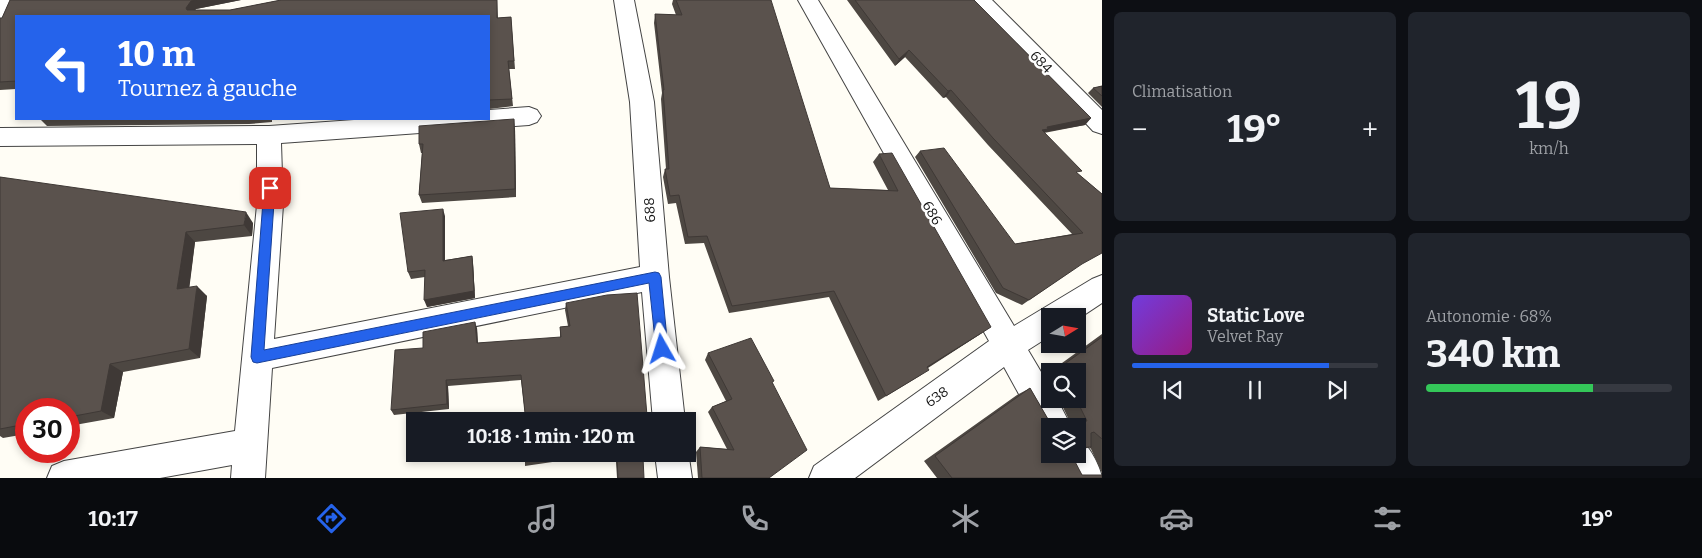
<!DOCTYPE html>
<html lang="fr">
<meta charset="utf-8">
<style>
:root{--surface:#171b24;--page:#20242c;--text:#f1f3f6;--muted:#9ea1a6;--line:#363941;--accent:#2563eb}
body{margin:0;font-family:Bitter,serif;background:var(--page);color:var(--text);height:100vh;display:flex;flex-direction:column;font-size:19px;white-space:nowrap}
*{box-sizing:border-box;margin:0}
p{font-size:16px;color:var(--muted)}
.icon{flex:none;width:28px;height:28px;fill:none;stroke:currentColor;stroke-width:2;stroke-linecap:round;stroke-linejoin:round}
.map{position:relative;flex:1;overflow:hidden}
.panel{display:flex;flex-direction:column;gap:12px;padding:12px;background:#0d0f14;width:600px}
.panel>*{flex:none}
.hud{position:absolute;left:15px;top:15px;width:475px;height:105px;border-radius:0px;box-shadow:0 2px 8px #0003;background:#2563eb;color:#fff;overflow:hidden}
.needle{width:32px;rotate:79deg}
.controls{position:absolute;left:1041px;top:308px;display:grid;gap:10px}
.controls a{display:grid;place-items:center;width:45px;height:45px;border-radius:0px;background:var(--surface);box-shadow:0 2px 8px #0003;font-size:25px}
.speed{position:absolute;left:15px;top:398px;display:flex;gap:10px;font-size:25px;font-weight:700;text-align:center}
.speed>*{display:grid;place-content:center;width:65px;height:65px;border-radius:50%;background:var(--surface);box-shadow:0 2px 8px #0003;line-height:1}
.speed .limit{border:8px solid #d22;background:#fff;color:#111}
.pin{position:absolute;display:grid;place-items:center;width:42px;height:42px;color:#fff;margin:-21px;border-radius:10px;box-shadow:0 2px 8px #0006}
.me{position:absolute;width:55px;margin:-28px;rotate:354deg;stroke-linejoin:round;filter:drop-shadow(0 0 4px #0008)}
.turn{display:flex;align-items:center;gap:18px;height:105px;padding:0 20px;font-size:22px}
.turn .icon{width:65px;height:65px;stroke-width:2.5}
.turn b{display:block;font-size:35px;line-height:42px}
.big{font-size:38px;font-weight:700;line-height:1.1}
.panel .widget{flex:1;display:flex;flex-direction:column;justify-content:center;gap:8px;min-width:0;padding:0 18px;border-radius:8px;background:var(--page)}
.panel .dial{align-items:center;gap:0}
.dial b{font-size:65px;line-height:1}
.song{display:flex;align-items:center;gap:15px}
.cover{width:60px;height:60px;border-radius:8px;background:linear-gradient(135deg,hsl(260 70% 55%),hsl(310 70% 35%))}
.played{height:5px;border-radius:2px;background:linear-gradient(90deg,var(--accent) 80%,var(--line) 80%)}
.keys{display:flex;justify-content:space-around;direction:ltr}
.heat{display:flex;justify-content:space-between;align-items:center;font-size:28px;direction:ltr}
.charge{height:8px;border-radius:4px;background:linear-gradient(90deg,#34c759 68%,var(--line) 0)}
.panel .tiles{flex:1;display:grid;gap:12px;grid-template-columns:repeat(2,1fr)}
.trip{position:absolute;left:406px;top:412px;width:290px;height:50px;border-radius:0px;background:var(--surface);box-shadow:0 2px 8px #0003;font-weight:700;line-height:50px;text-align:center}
.menu{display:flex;height:80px;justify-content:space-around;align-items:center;background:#090b0e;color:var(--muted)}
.menu .icon{width:35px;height:35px}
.menu .on{color:var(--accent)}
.menu b{font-size:22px;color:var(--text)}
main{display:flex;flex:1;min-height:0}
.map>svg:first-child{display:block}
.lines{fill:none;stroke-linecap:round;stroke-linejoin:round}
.street-casing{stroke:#444;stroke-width:2}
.street{fill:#fff;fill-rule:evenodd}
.wall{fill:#4d4742}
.shaded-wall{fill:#3f3936}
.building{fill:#5a524d;stroke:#3f3936}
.route{fill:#2563eb;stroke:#184099}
.labels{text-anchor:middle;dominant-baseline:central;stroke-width:5;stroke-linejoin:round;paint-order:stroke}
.street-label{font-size:14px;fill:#111;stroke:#fff}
</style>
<main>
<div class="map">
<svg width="1102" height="478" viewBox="0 0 1102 478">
<rect width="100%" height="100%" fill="#fffdf5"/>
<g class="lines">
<defs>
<g id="street">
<polygon points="0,0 20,0 7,25 0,27"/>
<polygon points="614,0 634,0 654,102 669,277 685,421 653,421 642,292 272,368 265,478 231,478 232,465 160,478 47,478 52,466 64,461 235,431 257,205 257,144 0,146 0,128 269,126 368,119 489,119 489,110 529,107 537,110 541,116 537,122 529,125 281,143 283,205 274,339 640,267 630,102"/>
<polygon points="798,0 818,0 1014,326 1092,279 1102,275 1102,303 1078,319 1078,316 1050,316 1050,336 1028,350 1050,387 1050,399 1057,399 1071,426 1050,426 1050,440 1043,438 1004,367 855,478 809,478 814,466 989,341"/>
<polygon points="970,0 992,0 1102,110 1102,134 1093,131"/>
<path d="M1078 439C1089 444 1100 466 1102 478H1067L1055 454H1078Z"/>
<polygon points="688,451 692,478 658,478 655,454 688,454"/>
</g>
</defs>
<!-- street casing -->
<use href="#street" class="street-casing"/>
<!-- street -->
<use href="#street" class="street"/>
</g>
<!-- wall -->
<g class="wall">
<polygon points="10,0 241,0 196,9 195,10 230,10 281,0 497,0 498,18 511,17 515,69 509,69 513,106 489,109 489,16 16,16 16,89 0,90 0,18 2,18"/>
<polygon points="673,0 676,0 830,188 888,190 873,162 879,154 982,333 928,368 921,375 878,401 829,297 729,313 704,243 685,244 676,203 668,204 663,177 665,169 666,169 661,99 662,93 654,23 655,14 676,15 672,4"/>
<polygon points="847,0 974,0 1091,118 1085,125 1044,133 1078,174 1102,194 1074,269 1022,305 996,293 915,157 920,151 1015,244 1072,234 988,145 946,97 943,98 905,57 895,66"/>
<polygon points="1102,86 1102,107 1088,93 1093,88"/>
<polygon points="40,119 272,119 272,122 249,124 47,126"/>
<polygon points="515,128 516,197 422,203 419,195 422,153 421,153 419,144"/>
<polygon points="0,177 253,223 252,236 195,242 189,287 207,296 200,358 123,372 114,418 69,426 69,409 26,409 26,434 3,438 0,436"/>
<polygon points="445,216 445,260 472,256 473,263 475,298 427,307 425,277 411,279 408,272"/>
<polygon points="566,303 647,416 645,421 525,421 525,413 521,380 448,386 449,409 394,415 391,410 423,348 477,328 478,343 560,338 560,327 568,326 565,310"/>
<polygon points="1102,334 1102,473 1091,449 1089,447 1078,452 1078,426 1056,426 1066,422 1070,422 1059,399 1078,399 1078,371 1051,371"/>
<polygon points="708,353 773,383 769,478 698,478 696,452 700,447 727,449 708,412 712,407 726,401 705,360"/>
<polygon points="1050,372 1050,383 1045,375"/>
<polygon points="1030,388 1052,426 1082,475 1102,478 937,478 924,461 1017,395"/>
<polygon points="525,454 607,454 525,466"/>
<polygon points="617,459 644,478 617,478 616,462"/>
</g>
<!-- shaded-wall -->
<g class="shaded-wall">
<polygon points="197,0 241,0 196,9 190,16 186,8 191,1"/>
<polygon points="909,50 905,57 895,66 899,59"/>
<polygon points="951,90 946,97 943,98 948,91"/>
<polygon points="1091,118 1085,125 1045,132 1042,135 1042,130 1047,127"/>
<polygon points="514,119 515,128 516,197 515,189"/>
<polygon points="443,209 445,216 445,268 443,261"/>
<polygon points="246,212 253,223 252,236 244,225"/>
<polygon points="186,232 195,242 188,299 177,289"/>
<polygon points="472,256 473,263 475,298 427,307 424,300"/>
<polygon points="197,286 207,296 200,358 189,349"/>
<polygon points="475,322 477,328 478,349 477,343"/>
<polygon points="991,327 982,333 919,373 927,367"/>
<polygon points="110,364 123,372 114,418 101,411"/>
<polygon points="446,380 448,386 449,409 447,404"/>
</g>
<!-- building -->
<g class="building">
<polygon points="10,0 197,0 191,1 186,8 187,10 230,10 281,0 497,0 497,18 511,17 514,61 508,61 512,99 489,100 489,16 16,16 16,81 0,82 0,18 2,18"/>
<polygon points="676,0 771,0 830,188 898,191 879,154 892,153 991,327 927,367 929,370 886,396 834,291 732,306 707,236 688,237 679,195 670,196 665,169 669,169 663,90 664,90 655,14 682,15"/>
<polygon points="855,0 974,0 1091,118 1047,127 1048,129 1042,130 1082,171 1076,172 1102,194 1102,253 1082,264 1029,300 1003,288 920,151 944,148 1015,244 1083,233 993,138 951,90 948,91 909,50 899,59"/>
<polygon points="1102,86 1102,96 1093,88"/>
<polygon points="514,119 515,189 419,195 423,144 419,144 419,126"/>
<polygon points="0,177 246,212 244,225 186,232 177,289 197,286 189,349 110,364 101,411 69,417 69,409 26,409 26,424 0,429"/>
<polygon points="443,209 443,261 472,256 474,291 424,300 425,270 408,272 400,213"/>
<polygon points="637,293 647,416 641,417 641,421 525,421 525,413 521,375 446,380 447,404 391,410 395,350 423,348 423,332 475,322 477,343 561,337 560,327 570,326 566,303 607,295"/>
<polygon points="1102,337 1102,439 1094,432 1091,433 1091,447 1078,448 1078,426 1066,426 1066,422 1087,421 1076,399 1078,399 1078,371 1061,371 1059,368"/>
<polygon points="751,338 774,381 772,382 807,450 769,478 702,478 700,447 734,450 712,407 732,399 708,353"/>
<polygon points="1030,388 1052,426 1050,426 1050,454 1071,454 1082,475 1102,475 1102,478 952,478 935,456"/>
<polygon points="525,454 580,454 525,462"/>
<polygon points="643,458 644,478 618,478 617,459"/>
</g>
<!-- route -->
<polygon class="route" points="270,183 275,188 264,350 655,272 659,273 661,277 668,349 666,353 662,355 657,353 656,349 649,283 257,363 253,362 251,357 264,188"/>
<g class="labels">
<!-- street labels -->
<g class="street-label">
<text transform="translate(1041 62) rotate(46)">684</text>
<text transform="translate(650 210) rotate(-94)">688</text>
<text transform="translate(932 213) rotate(60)">686</text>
<text transform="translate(937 397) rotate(-36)">638</text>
</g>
</g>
</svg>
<div class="controls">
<a><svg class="needle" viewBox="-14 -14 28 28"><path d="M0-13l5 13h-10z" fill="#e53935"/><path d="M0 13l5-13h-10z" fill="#9ea1a6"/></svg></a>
<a><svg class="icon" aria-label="search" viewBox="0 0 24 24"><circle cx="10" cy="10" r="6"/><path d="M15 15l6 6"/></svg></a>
<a><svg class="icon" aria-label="layers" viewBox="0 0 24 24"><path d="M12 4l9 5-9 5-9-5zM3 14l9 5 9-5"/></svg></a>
</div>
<div class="speed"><div class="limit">30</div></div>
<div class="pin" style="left:270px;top:188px;background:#d93025"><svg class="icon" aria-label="arrive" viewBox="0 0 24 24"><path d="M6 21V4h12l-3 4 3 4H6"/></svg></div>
<svg class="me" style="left:662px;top:349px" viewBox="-20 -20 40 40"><path d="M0-17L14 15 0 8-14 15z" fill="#2563eb" stroke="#fff" stroke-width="4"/></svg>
<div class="trip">10:18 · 1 min · 120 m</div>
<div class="hud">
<div class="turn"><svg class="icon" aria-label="left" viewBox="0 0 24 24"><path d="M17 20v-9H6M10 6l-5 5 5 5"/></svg><div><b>10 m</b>Tournez à gauche</div></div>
</div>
</div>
<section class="panel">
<div class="tiles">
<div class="widget"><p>Climatisation</p>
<div class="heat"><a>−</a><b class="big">19°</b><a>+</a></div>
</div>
<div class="widget dial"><b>19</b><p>km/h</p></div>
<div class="widget">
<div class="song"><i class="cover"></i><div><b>Static Love</b><p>Velvet Ray</p></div></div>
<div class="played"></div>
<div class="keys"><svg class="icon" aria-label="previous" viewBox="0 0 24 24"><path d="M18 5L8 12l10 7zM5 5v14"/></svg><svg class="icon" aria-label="pause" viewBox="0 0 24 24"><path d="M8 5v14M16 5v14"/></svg><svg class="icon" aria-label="next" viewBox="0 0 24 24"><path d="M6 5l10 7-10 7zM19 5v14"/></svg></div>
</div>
<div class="widget"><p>Autonomie · 68%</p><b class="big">340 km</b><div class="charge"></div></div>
</div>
</section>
</main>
<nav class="menu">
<b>10:17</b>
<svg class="icon on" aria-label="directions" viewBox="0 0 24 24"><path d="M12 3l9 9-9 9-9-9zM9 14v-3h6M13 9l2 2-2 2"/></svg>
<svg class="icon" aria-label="music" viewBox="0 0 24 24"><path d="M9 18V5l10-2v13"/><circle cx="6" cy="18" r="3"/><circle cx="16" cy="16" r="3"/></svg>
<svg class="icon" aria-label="phone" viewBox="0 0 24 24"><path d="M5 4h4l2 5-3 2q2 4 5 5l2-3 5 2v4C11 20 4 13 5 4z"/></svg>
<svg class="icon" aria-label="climate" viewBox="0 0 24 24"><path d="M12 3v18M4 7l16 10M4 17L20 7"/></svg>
<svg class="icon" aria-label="car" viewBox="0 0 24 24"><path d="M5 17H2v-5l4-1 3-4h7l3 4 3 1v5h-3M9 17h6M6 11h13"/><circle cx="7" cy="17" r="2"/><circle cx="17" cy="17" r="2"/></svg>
<svg class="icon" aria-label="filters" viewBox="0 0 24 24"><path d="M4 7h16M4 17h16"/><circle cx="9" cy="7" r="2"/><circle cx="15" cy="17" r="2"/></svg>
<b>19°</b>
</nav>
